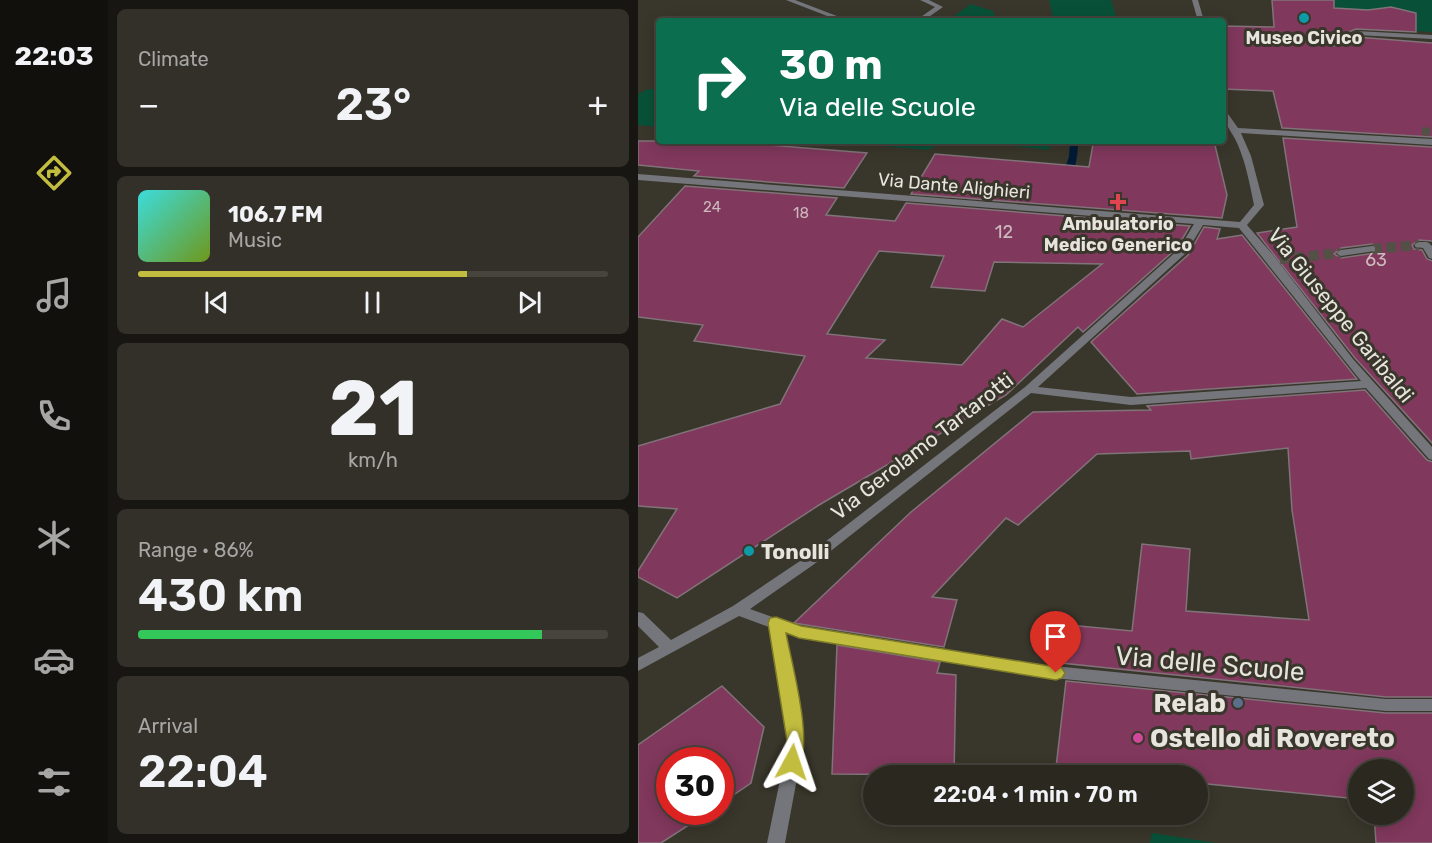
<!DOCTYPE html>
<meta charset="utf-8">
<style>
:root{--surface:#2b2820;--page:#333029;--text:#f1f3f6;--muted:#a6a6a5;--line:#47443e;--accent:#c2bd3f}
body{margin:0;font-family:Rubik,sans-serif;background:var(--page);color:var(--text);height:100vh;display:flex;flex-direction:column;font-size:22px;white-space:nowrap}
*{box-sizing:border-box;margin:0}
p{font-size:20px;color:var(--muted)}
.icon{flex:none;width:33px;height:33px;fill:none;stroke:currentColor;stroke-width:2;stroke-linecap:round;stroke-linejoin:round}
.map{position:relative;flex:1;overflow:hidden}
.details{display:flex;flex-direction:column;gap:9px;padding:9px;background:#181612;width:530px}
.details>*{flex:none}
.hud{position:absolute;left:18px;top:18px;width:570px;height:126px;border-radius:6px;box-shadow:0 3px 15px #0003,0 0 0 2px var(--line);background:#0b6e4f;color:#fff;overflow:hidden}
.tools{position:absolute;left:710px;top:759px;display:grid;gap:12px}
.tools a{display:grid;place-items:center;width:66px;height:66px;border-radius:50%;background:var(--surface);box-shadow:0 3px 15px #0003,0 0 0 2px var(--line);font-size:30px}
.speed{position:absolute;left:18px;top:747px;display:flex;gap:12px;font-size:30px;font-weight:700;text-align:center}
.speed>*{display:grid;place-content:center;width:78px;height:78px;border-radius:50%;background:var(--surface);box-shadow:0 3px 15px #0003,0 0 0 2px var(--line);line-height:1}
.speed .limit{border:9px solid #d22;background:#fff;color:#111}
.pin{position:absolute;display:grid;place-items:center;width:51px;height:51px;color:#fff;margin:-62px -26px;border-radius:50% 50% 50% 0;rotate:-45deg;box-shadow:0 0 6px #0007}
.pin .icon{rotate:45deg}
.me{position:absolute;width:66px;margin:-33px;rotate:5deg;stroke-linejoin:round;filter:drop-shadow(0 0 4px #0008)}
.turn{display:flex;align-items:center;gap:21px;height:126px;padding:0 24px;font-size:27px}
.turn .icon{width:78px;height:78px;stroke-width:2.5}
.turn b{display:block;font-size:42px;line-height:51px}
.big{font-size:45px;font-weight:600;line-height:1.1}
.details .tile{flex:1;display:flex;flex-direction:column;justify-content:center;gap:9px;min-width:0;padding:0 21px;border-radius:9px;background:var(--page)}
.details .dial{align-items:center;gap:0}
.dial b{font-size:78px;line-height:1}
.song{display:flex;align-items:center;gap:18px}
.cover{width:72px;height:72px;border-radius:9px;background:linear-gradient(135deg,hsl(180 70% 55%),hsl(80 70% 35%))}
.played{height:6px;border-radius:3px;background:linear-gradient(90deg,var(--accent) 70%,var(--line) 70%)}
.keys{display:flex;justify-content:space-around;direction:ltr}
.heat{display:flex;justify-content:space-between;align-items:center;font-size:33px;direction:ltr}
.charge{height:9px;border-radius:4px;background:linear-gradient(90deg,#34c759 86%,var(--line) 0)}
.trip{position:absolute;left:225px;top:765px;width:345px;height:60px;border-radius:30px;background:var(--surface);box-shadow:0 3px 15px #0003,0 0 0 2px var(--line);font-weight:600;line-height:60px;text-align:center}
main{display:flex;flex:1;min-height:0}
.menu{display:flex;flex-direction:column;width:108px;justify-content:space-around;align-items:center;background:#11100d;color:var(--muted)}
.menu .icon{width:42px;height:42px}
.menu .active{color:var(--accent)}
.menu b{font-size:27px;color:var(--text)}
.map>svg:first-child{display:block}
.green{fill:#085138}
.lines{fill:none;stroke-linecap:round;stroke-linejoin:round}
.stream{fill:#001b37;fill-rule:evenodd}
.building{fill:#80385c;stroke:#807379;stroke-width:1.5;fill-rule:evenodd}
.pedestrian-tunnel-far1{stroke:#535046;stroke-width:8;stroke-dasharray:8 4;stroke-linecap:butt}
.pedestrian-tunnel{stroke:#535046;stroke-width:10;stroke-dasharray:10 4.5;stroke-linecap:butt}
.service{fill:#74767b;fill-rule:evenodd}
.pedestrian{fill:#74767b;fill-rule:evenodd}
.minor{fill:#74767b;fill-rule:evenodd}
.route{fill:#c2bd3f;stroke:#7e7b29;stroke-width:1.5}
.culture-dot{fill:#0f9aa8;stroke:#39362b;stroke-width:2}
.health-dot{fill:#e0444e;stroke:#39362b;stroke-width:2}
.service-dot{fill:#5c6f8a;stroke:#39362b;stroke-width:2}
.hotel-dot{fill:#d1479c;stroke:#39362b;stroke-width:2}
.labels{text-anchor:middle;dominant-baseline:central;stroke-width:6;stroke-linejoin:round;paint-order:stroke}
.far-number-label{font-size:15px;fill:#ccb9bd}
.far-poi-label{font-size:18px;font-weight:bold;fill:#e6e4dd;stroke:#39362b}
.far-street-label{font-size:18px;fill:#e6e4dd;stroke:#39362b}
.number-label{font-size:18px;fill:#ccb9bd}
.street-label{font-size:21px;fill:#e6e4dd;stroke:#39362b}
.poi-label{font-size:21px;font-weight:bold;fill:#e6e4dd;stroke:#39362b;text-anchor:start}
.near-street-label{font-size:26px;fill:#e6e4dd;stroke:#39362b}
.near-poi-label{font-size:26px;font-weight:bold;fill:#e6e4dd;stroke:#39362b;text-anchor:end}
</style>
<main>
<nav class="menu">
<b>22:03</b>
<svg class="icon active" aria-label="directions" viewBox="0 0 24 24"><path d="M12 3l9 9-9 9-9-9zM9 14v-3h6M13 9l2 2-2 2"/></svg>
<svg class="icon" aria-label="music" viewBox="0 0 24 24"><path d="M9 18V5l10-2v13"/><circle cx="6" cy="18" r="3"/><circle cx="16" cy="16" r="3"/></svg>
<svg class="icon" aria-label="phone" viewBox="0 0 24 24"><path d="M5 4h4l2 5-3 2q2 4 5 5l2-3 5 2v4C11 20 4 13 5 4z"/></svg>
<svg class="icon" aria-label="climate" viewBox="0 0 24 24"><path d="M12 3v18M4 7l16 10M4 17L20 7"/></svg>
<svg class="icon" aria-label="car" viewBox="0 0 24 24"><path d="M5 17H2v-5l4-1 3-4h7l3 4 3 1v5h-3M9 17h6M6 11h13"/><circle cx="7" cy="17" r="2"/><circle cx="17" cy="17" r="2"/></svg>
<svg class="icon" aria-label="filters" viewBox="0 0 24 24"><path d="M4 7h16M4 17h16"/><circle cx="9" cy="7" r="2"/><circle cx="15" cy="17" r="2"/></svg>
</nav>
<section class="details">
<div class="tile"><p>Climate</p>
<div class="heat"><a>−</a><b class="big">23°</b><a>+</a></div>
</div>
<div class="tile">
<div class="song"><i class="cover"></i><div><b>106.7 FM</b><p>Music</p></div></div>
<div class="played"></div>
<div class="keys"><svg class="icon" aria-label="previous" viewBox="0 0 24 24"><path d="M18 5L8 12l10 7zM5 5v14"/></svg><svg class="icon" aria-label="pause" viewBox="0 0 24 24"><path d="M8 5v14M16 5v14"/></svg><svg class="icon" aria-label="next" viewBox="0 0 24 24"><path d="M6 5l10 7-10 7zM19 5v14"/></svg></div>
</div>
<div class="tile dial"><b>21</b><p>km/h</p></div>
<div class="tile"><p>Range · 86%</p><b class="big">430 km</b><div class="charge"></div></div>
<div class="tile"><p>Arrival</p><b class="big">22:04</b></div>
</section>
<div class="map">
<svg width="795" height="843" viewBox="0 0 795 843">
<rect width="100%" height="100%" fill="#39362b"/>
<!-- green -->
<g class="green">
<polygon points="411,0 473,0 478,16 415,17"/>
<polygon points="696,0 794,0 794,32 697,27"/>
<polygon points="333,4 355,11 358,21 309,21"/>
<polygon points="10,89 21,90 21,127 0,125 0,94"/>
<polygon points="188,141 311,141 289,150"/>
<polygon points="331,141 415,141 410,150"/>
<polygon points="514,833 578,843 512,843"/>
</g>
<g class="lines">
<!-- stream -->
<path class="stream" d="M432 141H440C440 154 438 175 427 182L423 179 431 157Z"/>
</g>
<!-- building -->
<g class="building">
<polygon points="634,0 696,0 696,8 730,10 753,7 778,13 778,32 718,29 690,40 689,43 696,46 719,37 795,43 795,137 644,128 635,91 585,89 585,26 636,27"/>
<path d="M645 138 795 147V241L781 240 774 245 776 249 784 250 789 259 795 261V444L717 358 619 233 659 227ZM734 244 739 246 737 253 703 258 696 254 703 248Z"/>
<polygon points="0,141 79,141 229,153 206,188 56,176 61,171 0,165"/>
<polygon points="511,141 576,141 589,195 584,218 273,194 297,154 451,167 455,144 511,144"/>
<path d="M47 186 199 198 188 215 257 221 268 203 552 226 539 248 445 332 440 327 368 395 181 505 39 598 0 577V571L39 509 0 506V446L142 404 167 356 56 341 65 325 0 317V237ZM241 251 306 256 293 287 347 291 356 262 464 264 385 327 364 319 324 365 228 358 247 340 189 334Z"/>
<polygon points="566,227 582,229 579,239 604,235 719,379 499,394 453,342 550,255"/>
<polygon points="727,390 789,460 795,462 795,697 748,697 423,663 431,625 494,631 504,544 552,549 548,611 671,620 654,510 650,448 553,459 552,451 459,454 380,525 368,518 294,597 319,600 306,647 156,623 273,512 395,412 513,410 509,406"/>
<polygon points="199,645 302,662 299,673 318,675 316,775 194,774"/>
<polygon points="428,681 748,713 795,713 795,843 738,843 736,814 765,814 765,770 720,770 720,799 560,783 560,776 417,776"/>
<polygon points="84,686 126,727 113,783 82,804 82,760 32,760 32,812 71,812 23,843 0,843 0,745"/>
</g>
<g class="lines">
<!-- pedestrian-tunnel-far1 -->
<polyline class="pedestrian-tunnel-far1" points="784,131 795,132"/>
<!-- pedestrian-tunnel -->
<g class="pedestrian-tunnel">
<polyline points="734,249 781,245"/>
<polyline points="642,259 703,253"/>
</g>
<!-- service -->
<g class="service">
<polygon points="148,0 157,0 212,21 202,21"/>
<polygon points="282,0 291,0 305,7 285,21 277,21 297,7"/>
<polygon points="718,31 795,35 795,39 719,35 695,44 691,42"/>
</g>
<!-- pedestrian -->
<g class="pedestrian">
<polygon points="788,242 791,243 795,247 795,259 791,258 785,248 778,247 776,245 781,242"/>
<polygon points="734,246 737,247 737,251 703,256 698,253 703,250"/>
</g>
<!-- minor -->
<g class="minor">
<polygon points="554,0 560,0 566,21 560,21"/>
<path d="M585 111H588L600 128 795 139V145L603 133 613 156 626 205 609 225 636 256 715 359 795 448V460L791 459 728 388 493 405 393 393 175 565 112 609 162 627 406 665 748 699H795V711H748L406 677 161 637 147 633 166 741 147 843H129L150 741 131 627 101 616 0 671V658L21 647 0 626V612L5 613 33 640 95 606 165 559 387 387 541 249 556 224 0 180V174L602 222 616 205C612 185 608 164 600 145 595 133 585 123 585 111ZM565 225 601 228 723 381 493 397 400 387 548 253Z"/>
</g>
</g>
<!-- route -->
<path class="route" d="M138 617 163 626 418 667 424 668 427 673 424 678 418 680 161 638 148 633C154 665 175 740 161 767L154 769 148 767 145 762 149 741 130 623 132 618Z"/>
<!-- markers -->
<g class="culture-dot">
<circle cx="666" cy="18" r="6"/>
<circle cx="111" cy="551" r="6"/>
</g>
<path class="health-dot" d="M477 193h6v6h6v6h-6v6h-6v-6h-6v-6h6z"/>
<circle class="service-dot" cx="600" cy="703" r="6"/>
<circle class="hotel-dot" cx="500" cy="738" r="6"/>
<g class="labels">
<!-- far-number labels -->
<g class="far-number-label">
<text x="74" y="207">24</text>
<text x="163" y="213">18</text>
</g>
<!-- far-poi labels -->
<g class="far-poi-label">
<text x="666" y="38">Museo Civico</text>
<text x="480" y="224">Ambulatorio<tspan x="480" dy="21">Medico Generico</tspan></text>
</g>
<!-- far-street labels -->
<g class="far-street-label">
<text transform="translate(316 186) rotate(5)">Via Dante Alighieri</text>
</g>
<!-- number labels -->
<g class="number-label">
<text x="366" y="232">12</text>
<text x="738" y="260">63</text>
</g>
<!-- street labels -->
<g class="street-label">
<text transform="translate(703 315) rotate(51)">Via Giuseppe Garibaldi</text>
<text transform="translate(284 446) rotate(-38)">Via Gerolamo Tartarotti</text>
</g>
<!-- poi labels -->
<g class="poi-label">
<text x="123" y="551">Tonolli</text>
</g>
<!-- near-street labels -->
<g class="near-street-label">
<text transform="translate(572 664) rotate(5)">Via delle Scuole</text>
</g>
<!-- near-poi labels -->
<g class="near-poi-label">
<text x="588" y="703">Relab</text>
<text x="512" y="738" text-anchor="start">Ostello di Rovereto</text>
</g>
</g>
</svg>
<div class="tools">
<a><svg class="icon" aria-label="layers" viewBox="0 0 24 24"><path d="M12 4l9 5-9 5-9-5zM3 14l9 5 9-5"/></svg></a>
</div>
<div class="speed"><div class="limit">30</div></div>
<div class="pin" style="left:418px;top:673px;background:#d93025"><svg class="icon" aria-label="arrive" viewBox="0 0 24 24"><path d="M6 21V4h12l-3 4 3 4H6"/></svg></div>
<svg class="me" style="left:154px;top:762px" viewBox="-20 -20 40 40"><path d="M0-17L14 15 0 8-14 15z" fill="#c2bd3f" stroke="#fff" stroke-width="4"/></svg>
<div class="trip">22:04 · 1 min · 70 m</div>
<div class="hud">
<div class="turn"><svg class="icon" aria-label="right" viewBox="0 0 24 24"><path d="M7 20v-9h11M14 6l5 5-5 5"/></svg><div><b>30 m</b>Via delle Scuole</div></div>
</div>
</div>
</main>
